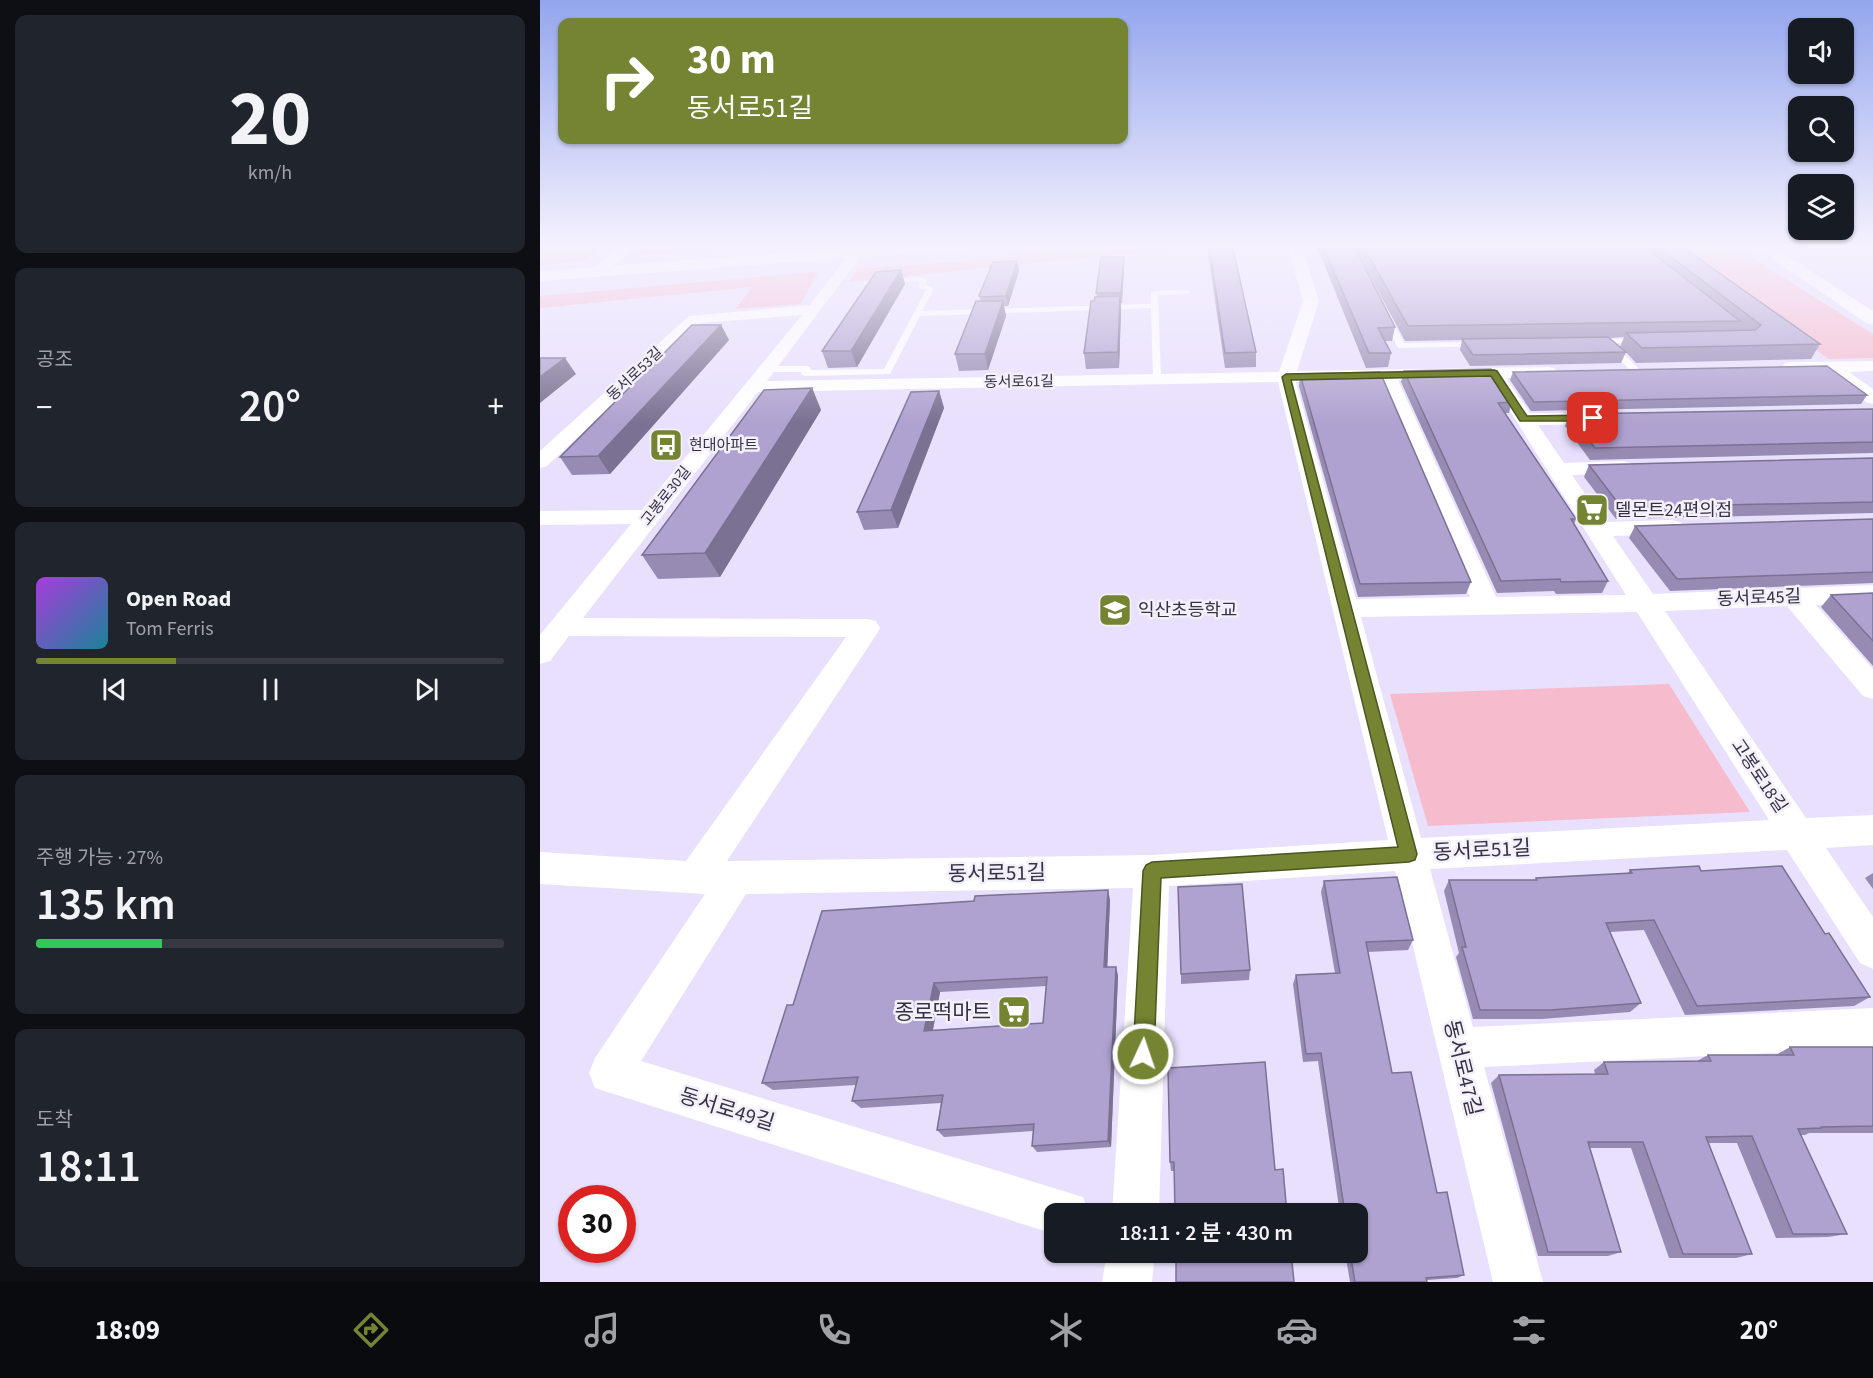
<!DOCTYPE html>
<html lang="ko">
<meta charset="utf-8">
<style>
:root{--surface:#171b24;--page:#20242c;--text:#f1f3f6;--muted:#9ea1a6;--line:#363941;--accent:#758432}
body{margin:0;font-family:"Source Sans 3","Noto Sans KR",sans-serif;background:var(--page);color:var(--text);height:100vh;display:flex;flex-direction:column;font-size:22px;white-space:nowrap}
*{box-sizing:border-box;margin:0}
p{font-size:20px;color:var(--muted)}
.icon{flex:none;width:33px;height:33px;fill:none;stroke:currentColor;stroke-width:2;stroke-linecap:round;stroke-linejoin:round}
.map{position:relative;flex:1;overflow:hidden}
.side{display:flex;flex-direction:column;gap:15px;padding:15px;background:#0d0f14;width:540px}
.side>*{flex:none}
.guide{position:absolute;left:18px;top:18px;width:570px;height:126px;border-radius:12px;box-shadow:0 2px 4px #0004;background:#758432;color:#fff;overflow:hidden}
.fabs{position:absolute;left:1248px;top:18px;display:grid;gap:12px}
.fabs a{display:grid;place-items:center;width:66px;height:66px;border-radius:12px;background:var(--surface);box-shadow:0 2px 4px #0004;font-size:30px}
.speed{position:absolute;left:18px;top:1185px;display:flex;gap:12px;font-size:30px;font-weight:700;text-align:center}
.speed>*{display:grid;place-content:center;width:78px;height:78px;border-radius:50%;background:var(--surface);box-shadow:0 2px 4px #0004;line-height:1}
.speed .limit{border:9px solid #d22;background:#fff;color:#111}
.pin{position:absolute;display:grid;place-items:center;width:51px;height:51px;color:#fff;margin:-26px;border-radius:12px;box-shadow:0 3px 9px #0006}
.me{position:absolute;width:66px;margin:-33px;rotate:3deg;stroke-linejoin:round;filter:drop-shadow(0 0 4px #0008)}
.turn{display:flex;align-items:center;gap:21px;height:126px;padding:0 30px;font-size:27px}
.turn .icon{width:78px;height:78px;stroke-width:2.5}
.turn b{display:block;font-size:42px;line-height:51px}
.big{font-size:45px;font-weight:600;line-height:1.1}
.side .card{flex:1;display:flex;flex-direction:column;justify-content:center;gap:9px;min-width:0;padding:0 21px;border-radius:12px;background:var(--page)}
.side .dial{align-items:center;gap:0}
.dial b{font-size:78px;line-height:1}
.song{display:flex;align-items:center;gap:18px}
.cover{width:72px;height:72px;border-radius:9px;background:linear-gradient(135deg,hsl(280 70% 55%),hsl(190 70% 35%))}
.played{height:6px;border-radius:3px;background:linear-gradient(90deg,var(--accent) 30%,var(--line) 30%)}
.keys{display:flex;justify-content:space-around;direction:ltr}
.heat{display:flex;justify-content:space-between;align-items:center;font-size:33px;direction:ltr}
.charge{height:9px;border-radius:4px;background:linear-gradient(90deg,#34c759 27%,var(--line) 0)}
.trip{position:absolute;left:504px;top:1203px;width:324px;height:60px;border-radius:12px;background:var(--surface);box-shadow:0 2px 4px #0004;font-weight:600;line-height:60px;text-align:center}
.tabs{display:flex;height:96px;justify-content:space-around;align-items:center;background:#090b0e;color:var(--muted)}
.tabs .icon{width:42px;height:42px}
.tabs .on{color:var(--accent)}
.tabs b{font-size:27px;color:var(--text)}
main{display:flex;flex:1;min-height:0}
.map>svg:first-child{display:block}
.green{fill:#f6bcce}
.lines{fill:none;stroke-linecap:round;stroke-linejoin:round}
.service{fill:#fff;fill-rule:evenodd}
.minor{fill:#fff;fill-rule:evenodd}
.tertiary{fill:#fff;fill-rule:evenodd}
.wall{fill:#978bb3;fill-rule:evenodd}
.shaded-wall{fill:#7b7192}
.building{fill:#b0a2d0;stroke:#7b7192;stroke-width:1.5;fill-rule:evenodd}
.route{fill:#758432;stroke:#4c5620;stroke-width:1.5}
.labels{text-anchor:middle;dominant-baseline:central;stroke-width:5;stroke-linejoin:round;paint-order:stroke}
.far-street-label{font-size:15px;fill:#373144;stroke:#f3f0fa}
.far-poi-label{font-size:15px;fill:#373144;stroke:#f3f0fa;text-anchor:start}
.poi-label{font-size:18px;fill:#373144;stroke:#f3f0fa;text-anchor:start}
.street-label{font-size:18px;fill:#373144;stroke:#f3f0fa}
.near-street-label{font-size:21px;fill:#373144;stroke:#f3f0fa}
.near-poi-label{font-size:21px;fill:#373144;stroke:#f3f0fa;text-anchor:end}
</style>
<main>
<section class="side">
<div class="card dial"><b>20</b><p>km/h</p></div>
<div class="card"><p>공조</p>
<div class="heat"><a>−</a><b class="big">20°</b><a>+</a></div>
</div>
<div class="card">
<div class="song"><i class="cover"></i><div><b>Open Road</b><p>Tom Ferris</p></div></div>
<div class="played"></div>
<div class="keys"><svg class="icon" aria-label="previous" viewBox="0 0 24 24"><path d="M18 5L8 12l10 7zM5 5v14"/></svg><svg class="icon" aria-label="pause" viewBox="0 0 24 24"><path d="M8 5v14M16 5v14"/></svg><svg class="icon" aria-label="next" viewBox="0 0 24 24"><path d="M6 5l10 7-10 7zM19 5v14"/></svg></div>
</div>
<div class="card"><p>주행 가능 · 27%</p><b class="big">135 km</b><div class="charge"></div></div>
<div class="card"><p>도착</p><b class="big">18:11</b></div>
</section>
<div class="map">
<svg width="1333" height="1282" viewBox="0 0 1333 1282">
<rect width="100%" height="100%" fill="#e8e0fd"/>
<!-- green -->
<g class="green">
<polygon points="0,244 67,244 44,261 0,265"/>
<polygon points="109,244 236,244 97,255"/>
<polygon points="582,244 680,244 309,282 318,268 417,262"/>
<polygon points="1126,244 1190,244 1333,334 1333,358 1289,359"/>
<polygon points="274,272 278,273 260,304 195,309 213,287 0,308 0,296"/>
<polygon points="1129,684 1210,812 888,826 850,694"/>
</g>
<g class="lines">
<!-- service -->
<g class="service">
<polygon points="378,277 387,280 386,285 394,289 382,311 611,304 611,291 647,290 651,292 647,294 618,295 621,379 617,382 613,379 611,308 380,316 350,374 265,376 262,375 261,372 226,372 222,369 226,366 267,366 270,367 271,370 344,369 386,290 379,288 380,283 377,281 327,285 323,283 327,281"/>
<polygon points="842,313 848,313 864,343 940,342 944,344 940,346 858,348 841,315"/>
<polygon points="1055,339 1101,339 1105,341 1101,343 1058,343 1054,341"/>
<polygon points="1068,344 1074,344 1098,368 1098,372 1092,372 1068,348"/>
</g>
<!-- minor -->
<g class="minor">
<polygon points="83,244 98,244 62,275 52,275 50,272 52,269"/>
<path d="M747 244H761L779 301 757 371 1008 367 1014 368 1017 372 1014 376 966 378 990 413 1070 414 1073 418 1070 422 1063 424 998 425 1024 463 1084 461 1091 463 1094 467 1091 471 1084 473 1032 475 1064 522 1132 520 1140 522 1144 527 1140 532 1132 534 1073 536 1113 594 1333 585V603L1276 605 1333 669V699L1323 696 1247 606 1125 611 1266 818 1333 815V845L1286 848 1333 917V969L1320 963 1247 850 890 869 933 1027 1333 1008V1048L944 1067 1003 1282H953L855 871 629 886 619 1214H572L593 888 206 894 101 1061 543 1197 549 1214H514V1234L55 1088 49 1073 55 1058 165 894 0 884V852L146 861 306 637 29 636 10 661 0 664V635L91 524 0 525V511L102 510 262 315 160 323 7 466 0 468V451L149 316 270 305 312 249 317 248 324 252 227 381 739 372 763 301ZM949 378 1086 595 956 597 858 380ZM840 380 930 597 816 599 756 382ZM738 382 848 840 612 855 187 861 336 635 340 628 336 621 327 619 43 618 218 392ZM1097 612 1229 820 881 838 821 617Z"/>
<polygon points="1333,361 1333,371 1309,372 1333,389 1333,404 1326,402 1287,372 1245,371 1242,367 1245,363 1251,362"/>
<polygon points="567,1252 615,1252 612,1282 562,1282"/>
</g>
<!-- tertiary -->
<g class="tertiary">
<polygon points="367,244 434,244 426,249 0,281 0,271"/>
<polygon points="1211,244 1229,244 1333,311 1333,325 1326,323"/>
</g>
</g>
<!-- wall -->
<g class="wall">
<polygon points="668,244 692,244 716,352 716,367 685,368 668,253"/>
<polygon points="776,244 813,244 855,327 852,341 845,341 851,353 848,367 826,368"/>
<path d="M813 244H1138L1280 344 1271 359 1096 363 1086 352 1081 363 930 366 920 350 922 340 865 341ZM1084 337 1080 347 1070 338Z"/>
<polygon points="477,261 479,271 468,306 464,306 466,316 448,370 419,371 415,354 441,301 439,296"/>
<polygon points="584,267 582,303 581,303 581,311 579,368 546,369 544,353 554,301 557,297 556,293"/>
<polygon points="361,270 365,284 317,367 288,368 282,351"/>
<polygon points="181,325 189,340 70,474 32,475 20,457"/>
<polygon points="864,371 972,402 969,413 965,413 1036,519 1034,524 1068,581 1062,593 1016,594 1014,591 957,593 861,382"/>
<polygon points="973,372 1327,395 1321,404 991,411 970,380"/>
<polygon points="760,374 931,582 926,594 818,597 759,386"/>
<polygon points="272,388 281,410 180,577 118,579 102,555"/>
<polygon points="399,391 404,408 358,528 324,530 317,512"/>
<polygon points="1333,409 1333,453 1050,460 1025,426 1029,414"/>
<polygon points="1333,458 1333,513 1076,519 1044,477 1049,465"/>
<polygon points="1333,519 1333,583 1130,591 1089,538 1095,526"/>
<polygon points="1333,593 1333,666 1281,607 1291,595"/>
<polygon points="1090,870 1161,871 1285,934 1330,997 1314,1006 1145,1015 1104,930 1070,932 1101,1003 1090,1012 1002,1019 933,1019 916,957 919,953 904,891 909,880 995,880 996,878 1087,874"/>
<polygon points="1333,873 1333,889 1325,878"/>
<polygon points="784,881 873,940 868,950 828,952 852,1073 897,1193 924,1275 917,1278 887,1280 887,1282 810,1282 805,1252 818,1252 818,1214 800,1214 778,1061 763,1062 753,984 756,975 795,973 781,892"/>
<path d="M570 900 567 967H576L578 976 571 1147 497 1152 492 1146 493 1131 404 1137 397 1130 401 1103 321 1108 312 1101 316 1085 233 1090 222 1083 253 1005ZM506 986 503 1023 393 1030 400 992Z"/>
<polygon points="710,970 709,980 641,984 641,974"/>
<polygon points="1250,1047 1333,1047 1333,1133 1269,1133 1265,1135 1261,1135 1307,1234 1288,1237 1236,1238 1197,1143 1168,1143 1212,1254 1196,1258 1129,1258 1091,1148 1049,1148 1081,1252 1068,1256 998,1256 951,1083 959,1075 1055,1074 1054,1070 1064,1062 1157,1061 1168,1055 1236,1055"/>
<polygon points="628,1068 735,1170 631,1171 630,1162"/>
</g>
<!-- shaded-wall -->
<g class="shaded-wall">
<polygon points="584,257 584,267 582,303 581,293"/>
<polygon points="477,261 479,271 468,306 466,296"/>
<polygon points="361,270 365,284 317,367 311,351"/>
<polygon points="580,296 581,311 579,368 578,352"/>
<polygon points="463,301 466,316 448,370 445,354"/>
<polygon points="181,325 189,340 70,474 58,456"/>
<polygon points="25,358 36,374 0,403 0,377"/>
<polygon points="272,388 281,410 180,577 165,553"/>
<polygon points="399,391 404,408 358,528 351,510"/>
<polygon points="568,890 570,900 567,977 564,967"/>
<polygon points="576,967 578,976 571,1147 568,1141"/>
<polygon points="394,983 400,992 391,1039 384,1031"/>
</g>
<!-- building -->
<g class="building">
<polygon points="669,244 692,244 716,352 685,353"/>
<polygon points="782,244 813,244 855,327 838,328 851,353 829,353"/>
<polygon points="822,244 1101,244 1200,321 868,326"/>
<polygon points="1114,244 1138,244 1280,344 1102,348 1086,333 1215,330 1221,325"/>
<polygon points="561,257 584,257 581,293 556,293"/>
<polygon points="477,261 466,296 441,297 439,296 453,262"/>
<polygon points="361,270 311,351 282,351 336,272"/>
<polygon points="580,296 578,352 544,353 551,301 554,301 555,297"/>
<polygon points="436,301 463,301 445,354 415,354"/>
<polygon points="152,325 181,325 58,456 20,457"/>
<polygon points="1068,337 1086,352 933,355 922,339"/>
<polygon points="0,358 25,358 0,377"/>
<polygon points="1287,366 1327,395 994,402 973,372"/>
<polygon points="951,369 972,402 958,403 1036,519 1031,519 1068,581 1021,582 1020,579 961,581 864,371"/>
<polygon points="840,372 931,582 820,584 760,374"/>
<polygon points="272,388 165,553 102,555 224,390"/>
<polygon points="399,391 351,510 317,512 371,392"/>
<polygon points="1333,409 1333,442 1055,448 1029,414"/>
<polygon points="1333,458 1333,502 1081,507 1049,465"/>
<polygon points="1333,519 1333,572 1137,579 1095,526"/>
<polygon points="1333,593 1333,641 1291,595"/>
<polygon points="1159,866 1161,871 1242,866 1285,934 1289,933 1330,997 1157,1006 1114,920 1066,923 1101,1003 1011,1010 940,1010 922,947 926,947 909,880 997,880 996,878 1092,873 1090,870"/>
<polygon points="857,877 873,940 826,942 852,1073 871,1072 897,1193 907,1192 924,1275 886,1278 887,1282 815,1282 810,1252 818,1252 818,1214 805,1214 781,1053 766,1054 756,975 800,973 784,881"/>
<polygon points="702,884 710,970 641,974 638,887"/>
<path d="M568 890 564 967H576L568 1141 492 1146 494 1124 397 1130 403 1095 312 1101 318 1077 222 1083 247 1005H253L282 911 434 901 435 896ZM507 977 503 1023 384 1031 394 983Z"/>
<polygon points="1250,1047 1333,1047 1333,1126 1281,1127 1281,1128 1258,1129 1307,1234 1253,1234 1212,1136 1166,1137 1212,1254 1143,1254 1103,1142 1048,1142 1081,1252 1008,1252 959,1075 1068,1074 1064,1062 1171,1061 1168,1055 1254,1055"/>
<polygon points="725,1062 735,1170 743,1169 747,1214 635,1214 634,1162 630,1162 628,1068"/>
<polygon points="636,1252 751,1252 754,1282 636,1282"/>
</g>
<!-- sky -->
<linearGradient id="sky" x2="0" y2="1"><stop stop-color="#93a6ed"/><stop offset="0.58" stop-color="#f5f1fe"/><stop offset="1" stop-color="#f5f1fe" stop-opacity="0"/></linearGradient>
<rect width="1333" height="423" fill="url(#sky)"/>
<!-- route -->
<polygon class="route" points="954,370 957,371 987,416 1053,415 1058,418 1053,421 980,421 951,376 751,380 877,854 875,860 869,862 621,878 614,1054 611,1061 603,1064 596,1061 593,1054 603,871 606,865 612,862 858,847 742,377 746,374"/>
<!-- icons -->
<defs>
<symbol id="bus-square" viewBox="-11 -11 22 22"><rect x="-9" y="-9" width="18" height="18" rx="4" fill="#758432" stroke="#f3f0fa"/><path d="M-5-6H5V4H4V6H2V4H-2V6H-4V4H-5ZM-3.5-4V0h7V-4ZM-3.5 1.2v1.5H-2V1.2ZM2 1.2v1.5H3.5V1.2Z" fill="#fff"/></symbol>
<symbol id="supermarket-square" viewBox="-11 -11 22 22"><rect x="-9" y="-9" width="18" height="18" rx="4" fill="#758432" stroke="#f3f0fa"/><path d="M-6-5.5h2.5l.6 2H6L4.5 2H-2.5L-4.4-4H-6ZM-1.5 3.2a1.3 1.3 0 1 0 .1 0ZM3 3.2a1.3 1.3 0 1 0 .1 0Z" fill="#fff"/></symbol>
<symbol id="school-square" viewBox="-11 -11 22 22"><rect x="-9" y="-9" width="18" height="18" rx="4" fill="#758432" stroke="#f3f0fa"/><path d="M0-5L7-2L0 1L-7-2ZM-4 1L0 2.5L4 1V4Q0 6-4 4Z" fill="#fff"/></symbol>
</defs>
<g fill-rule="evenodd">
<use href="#bus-square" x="107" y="426" width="38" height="38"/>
<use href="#supermarket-square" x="1033" y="491" width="38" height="38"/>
<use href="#school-square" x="556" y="591" width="38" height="38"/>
<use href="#supermarket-square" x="455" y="993" width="38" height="38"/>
</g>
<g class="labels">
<!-- far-street labels -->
<g class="far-street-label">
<text transform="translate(95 374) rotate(-43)">동서로53길</text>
<text transform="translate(479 382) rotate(-1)">동서로61길</text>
<text transform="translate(126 496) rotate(-52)">고봉로30길</text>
</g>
<!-- far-poi labels -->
<g class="far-poi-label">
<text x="149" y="445">현대아파트</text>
</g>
<!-- poi labels -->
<g class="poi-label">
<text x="1075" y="510">델몬트24편의점</text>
<text x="598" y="610">익산초등학교</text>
</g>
<!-- street labels -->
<g class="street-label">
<text transform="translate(1219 598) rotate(-2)">동서로45길</text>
<text transform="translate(1219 776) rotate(56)">고봉로18길</text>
</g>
<!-- near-street labels -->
<g class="near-street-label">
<text transform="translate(942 850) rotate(-3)">동서로51길</text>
<text transform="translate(457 873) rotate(-1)">동서로51길</text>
<text transform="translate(923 1068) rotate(76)">동서로47길</text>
<text transform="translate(187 1109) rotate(17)">동서로49길</text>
</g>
<!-- near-poi labels -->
<g class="near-poi-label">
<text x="451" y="1012">종로떡마트</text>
</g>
</g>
</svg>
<div class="fabs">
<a><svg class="icon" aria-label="sound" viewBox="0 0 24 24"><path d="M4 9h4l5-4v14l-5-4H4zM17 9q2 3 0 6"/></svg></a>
<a><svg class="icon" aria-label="search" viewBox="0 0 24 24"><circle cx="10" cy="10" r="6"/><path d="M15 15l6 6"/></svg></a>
<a><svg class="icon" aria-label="layers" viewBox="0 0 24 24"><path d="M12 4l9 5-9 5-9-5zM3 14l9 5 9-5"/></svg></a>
</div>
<div class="speed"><div class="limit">30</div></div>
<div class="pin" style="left:1053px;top:418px;background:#d93025"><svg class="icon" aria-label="arrive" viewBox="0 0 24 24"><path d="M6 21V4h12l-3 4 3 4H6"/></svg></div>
<svg class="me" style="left:603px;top:1054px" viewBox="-20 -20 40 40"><circle r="17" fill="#758432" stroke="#fff" stroke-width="3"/><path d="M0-11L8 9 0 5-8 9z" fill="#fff"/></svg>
<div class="trip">18:11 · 2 분 · 430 m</div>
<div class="guide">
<div class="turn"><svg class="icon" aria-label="right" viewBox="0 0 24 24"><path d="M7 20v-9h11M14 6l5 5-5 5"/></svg><div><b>30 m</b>동서로51길</div></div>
</div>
</div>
</main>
<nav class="tabs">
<b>18:09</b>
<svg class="icon on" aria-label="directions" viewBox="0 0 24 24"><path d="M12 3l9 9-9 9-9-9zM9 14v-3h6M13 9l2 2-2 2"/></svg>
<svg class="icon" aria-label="music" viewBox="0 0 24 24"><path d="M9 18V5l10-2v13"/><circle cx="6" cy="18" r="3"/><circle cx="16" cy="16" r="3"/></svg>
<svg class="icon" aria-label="phone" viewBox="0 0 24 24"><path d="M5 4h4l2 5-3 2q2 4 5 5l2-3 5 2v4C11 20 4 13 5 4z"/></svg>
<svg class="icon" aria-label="climate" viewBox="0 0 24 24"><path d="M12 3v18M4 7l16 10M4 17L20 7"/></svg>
<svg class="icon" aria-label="car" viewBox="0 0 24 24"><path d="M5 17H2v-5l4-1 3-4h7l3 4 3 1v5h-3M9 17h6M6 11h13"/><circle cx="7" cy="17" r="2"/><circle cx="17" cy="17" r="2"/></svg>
<svg class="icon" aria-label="filters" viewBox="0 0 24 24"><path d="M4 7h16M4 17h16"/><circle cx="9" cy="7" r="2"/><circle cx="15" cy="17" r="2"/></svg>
<b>20°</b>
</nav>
